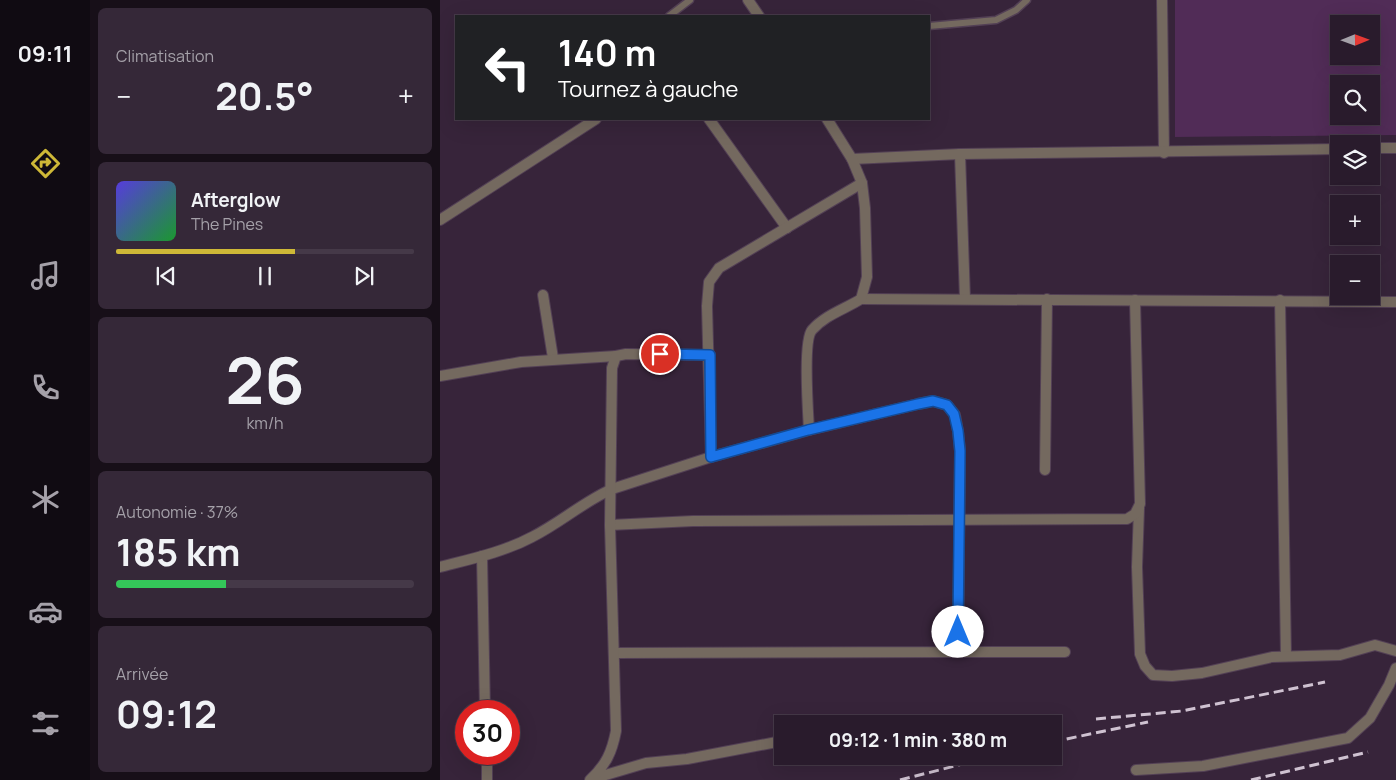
<!DOCTYPE html>
<html lang="fr">
<meta charset="utf-8">
<style>
:root{--surface:#291b2c;--page:#352838;--text:#f1f3f6;--muted:#a5a1a9;--line:#453948;--accent:#ceb837}
body{margin:0;font-family:Manrope,sans-serif;background:var(--page);color:var(--text);height:100vh;display:flex;flex-direction:column;font-size:19px;white-space:nowrap}
*{box-sizing:border-box;margin:0}
p{font-size:16px;color:var(--muted)}
.icon{flex:none;width:28px;height:28px;fill:none;stroke:currentColor;stroke-width:2;stroke-linecap:round;stroke-linejoin:round}
.map{position:relative;flex:1;overflow:hidden}
.drawer{display:flex;flex-direction:column;gap:8px;padding:8px;background:#170f18;width:350px}
.drawer>*{flex:none}
.hud{position:absolute;left:15px;top:15px;width:475px;height:105px;border-radius:0px;box-shadow:0 5px 20px #0002,0 0 0 1px var(--line);background:#202124;color:#fff;overflow:hidden}
.needle{width:32px;rotate:89deg}
.controls{position:absolute;left:890px;top:15px;display:grid;gap:10px}
.controls a{display:grid;place-items:center;width:50px;height:50px;border-radius:0px;background:var(--surface);box-shadow:0 5px 20px #0002,0 0 0 1px var(--line);font-size:25px}
.speed{position:absolute;left:15px;top:700px;display:flex;gap:10px;font-size:25px;font-weight:700;text-align:center}
.speed>*{display:grid;place-content:center;width:65px;height:65px;border-radius:50%;background:var(--surface);box-shadow:0 5px 20px #0002,0 0 0 1px var(--line);line-height:1}
.speed .limit{border:8px solid #d22;background:#fff;color:#111}
.pin{position:absolute;display:grid;place-items:center;width:42px;height:42px;color:#fff;margin:-21px;border:2px solid #fff;border-radius:50%;box-shadow:0 1px 5px #0007}
.me{position:absolute;width:55px;margin:-28px;rotate:0deg;stroke-linejoin:round;filter:drop-shadow(0 0 4px #0008)}
.turn{display:flex;align-items:center;gap:18px;height:105px;padding:0 20px;font-size:22px}
.turn .icon{width:65px;height:65px;stroke-width:2.5}
.turn b{display:block;font-size:35px;line-height:42px}
.big{font-size:38px;font-weight:700;line-height:1.1}
.drawer .widget{flex:1;display:flex;flex-direction:column;justify-content:center;gap:8px;min-width:0;padding:0 18px;border-radius:8px;background:var(--page)}
.drawer .dial{align-items:center;gap:0}
.dial b{font-size:65px;line-height:1}
.song{display:flex;align-items:center;gap:15px}
.cover{width:60px;height:60px;border-radius:8px;background:linear-gradient(135deg,hsl(250 70% 55%),hsl(130 70% 35%))}
.played{height:5px;border-radius:2px;background:linear-gradient(90deg,var(--accent) 60%,var(--line) 60%)}
.keys{display:flex;justify-content:space-around;direction:ltr}
.heat{display:flex;justify-content:space-between;align-items:center;font-size:28px;direction:ltr}
.charge{height:8px;border-radius:4px;background:linear-gradient(90deg,#34c759 37%,var(--line) 0)}
.trip{position:absolute;left:334px;top:715px;width:288px;height:50px;border-radius:0px;background:var(--surface);box-shadow:0 5px 20px #0002,0 0 0 1px var(--line);font-weight:700;line-height:50px;text-align:center}
main{display:flex;flex:1;min-height:0}
.tab-bar{display:flex;flex-direction:column;width:90px;justify-content:space-around;align-items:center;background:#100b12;color:var(--muted)}
.tab-bar .icon{width:35px;height:35px}
.tab-bar .selected{color:var(--accent)}
.tab-bar b{font-size:22px;color:var(--text)}
.map>svg:first-child{display:block}
.park{fill:#512c57;fill-rule:evenodd}
.lines{fill:none;stroke-linecap:round;stroke-linejoin:round}
.service-casing{stroke:#534055;stroke-width:9}
.minor-casing{stroke:#534055;stroke-width:12}
.service{stroke:#74695f;stroke-width:6}
.minor{stroke:#74695f;stroke-width:10}
.rail{stroke:#cfc2d1;stroke-width:3;stroke-dasharray:10 5;stroke-linecap:butt}
.route-casing{stroke:#114b97;stroke-width:12}
.route{stroke:#1a73e8;stroke-width:9}
</style>
<main>
<nav class="tab-bar">
<b>09:11</b>
<svg class="icon selected" aria-label="directions" viewBox="0 0 24 24"><path d="M12 3l9 9-9 9-9-9zM9 14v-3h6M13 9l2 2-2 2"/></svg>
<svg class="icon" aria-label="music" viewBox="0 0 24 24"><path d="M9 18V5l10-2v13"/><circle cx="6" cy="18" r="3"/><circle cx="16" cy="16" r="3"/></svg>
<svg class="icon" aria-label="phone" viewBox="0 0 24 24"><path d="M5 4h4l2 5-3 2q2 4 5 5l2-3 5 2v4C11 20 4 13 5 4z"/></svg>
<svg class="icon" aria-label="climate" viewBox="0 0 24 24"><path d="M12 3v18M4 7l16 10M4 17L20 7"/></svg>
<svg class="icon" aria-label="car" viewBox="0 0 24 24"><path d="M5 17H2v-5l4-1 3-4h7l3 4 3 1v5h-3M9 17h6M6 11h13"/><circle cx="7" cy="17" r="2"/><circle cx="17" cy="17" r="2"/></svg>
<svg class="icon" aria-label="filters" viewBox="0 0 24 24"><path d="M4 7h16M4 17h16"/><circle cx="9" cy="7" r="2"/><circle cx="15" cy="17" r="2"/></svg>
</nav>
<section class="drawer">
<div class="widget"><p>Climatisation</p>
<div class="heat"><a>−</a><b class="big">20.5°</b><a>+</a></div>
</div>
<div class="widget">
<div class="song"><i class="cover"></i><div><b>Afterglow</b><p>The Pines</p></div></div>
<div class="played"></div>
<div class="keys"><svg class="icon" aria-label="previous" viewBox="0 0 24 24"><path d="M18 5L8 12l10 7zM5 5v14"/></svg><svg class="icon" aria-label="pause" viewBox="0 0 24 24"><path d="M8 5v14M16 5v14"/></svg><svg class="icon" aria-label="next" viewBox="0 0 24 24"><path d="M6 5l10 7-10 7zM19 5v14"/></svg></div>
</div>
<div class="widget dial"><b>26</b><p>km/h</p></div>
<div class="widget"><p>Autonomie · 37%</p><b class="big">185 km</b><div class="charge"></div></div>
<div class="widget"><p>Arrivée</p><b class="big">09:12</b></div>
</section>
<div class="map">
<svg width="956" height="780" viewBox="0 0 956 780">
<rect width="100%" height="100%" fill="#37243a"/>
<!-- park -->
<path class="park" d="M735 0H956V135L735 137ZM899 24H931V56H899ZM899 84H931V116H899Z"/>
<g class="lines">
<defs>
<g id="service">
<polyline points="229,16 250,0"/>
<polyline points="489,26 556,20 576,10 587,0"/>
</g>
<g id="minor">
<polyline points="308,0 319,16"/>
<polyline points="722,0 724,153"/>
<polyline points="269,119 347,228"/>
<polyline points="931,148 956,148"/>
<polyline points="520,154 525,299"/>
<polyline points="412,159 520,154 899,149"/>
<polyline points="0,220 156,119"/>
<polyline points="103,295 113,358"/>
<polyline points="421,299 956,302"/>
<polyline points="840,300 846,656"/>
<polyline points="0,376 81,362 176,356"/>
<path d="M369 430C368 412 363 340 372 330 385 315 405 309 421 299L427 277 425 208 422 183 412 159 387 119"/>
<polyline points="271,457 267,306 269,282 279,268 422,183"/>
<polyline points="605,470 607,299"/>
<polyline points="699,508 697,567 700,654 705,666 713,675 732,676 762,673 832,657 900,655 935,645 956,651"/>
<polyline points="170,525 253,521 687,519 695,514 700,504 695,300"/>
<polyline points="42,556 45,711"/>
<path d="M0 567C31 559 64 552 92 537 120 523 143 502 172 489L271 457 369 430 478 404 493 401 507 405 515 415 518 431 520 451 518 652 174 653"/>
<polyline points="518,652 625,652"/>
<polyline points="47,754 47,780"/>
<polyline points="696,770 763,766 908,738 930,718 949,685 956,668"/>
<polyline points="152,779 206,763 247,759 342,741"/>
<path d="M150 780C166 765 172 752 176 731L170 525 172 368 176 356 186 354 270 355"/>
</g>
</defs>
<!-- service casing -->
<use href="#service" class="service-casing"/>
<!-- minor casing -->
<use href="#minor" class="minor-casing"/>
<!-- service -->
<use href="#service" class="service"/>
<!-- minor -->
<use href="#minor" class="minor"/>
<!-- rail -->
<g class="rail">
<polyline points="656,719 742,711 885,682"/>
<polyline points="612,742 708,722"/>
<polyline points="460,780 554,756"/>
<polyline points="811,780 928,752"/>
</g>
</g>
<g class="lines">
<defs>
<polyline id="route" points="220,354 270,355 271,457 368,430 478,404 493,401 507,405 514,414 518,431 520,451 518,632"/>
</defs>
<!-- route casing -->
<use href="#route" class="route-casing"/>
<!-- route -->
<use href="#route" class="route"/>
</g>
</svg>
<div class="controls">
<a><svg class="needle" viewBox="-14 -14 28 28"><path d="M0-13l5 13h-10z" fill="#e53935"/><path d="M0 13l5-13h-10z" fill="#a5a1a9"/></svg></a>
<a><svg class="icon" aria-label="search" viewBox="0 0 24 24"><circle cx="10" cy="10" r="6"/><path d="M15 15l6 6"/></svg></a>
<a><svg class="icon" aria-label="layers" viewBox="0 0 24 24"><path d="M12 4l9 5-9 5-9-5zM3 14l9 5 9-5"/></svg></a>
<a>+</a>
<a>−</a>
</div>
<div class="speed"><div class="limit">30</div></div>
<div class="pin" style="left:220px;top:354px;background:#d93025"><svg class="icon" aria-label="arrive" viewBox="0 0 24 24"><path d="M6 21V4h12l-3 4 3 4H6"/></svg></div>
<svg class="me" style="left:518px;top:632px" viewBox="-20 -20 40 40"><circle r="19" fill="#fff"/><path d="M0-13L10 11 0 6-10 11z" fill="#1a73e8"/></svg>
<div class="trip">09:12 · 1 min · 380 m</div>
<div class="hud">
<div class="turn"><svg class="icon" aria-label="left" viewBox="0 0 24 24"><path d="M17 20v-9H6M10 6l-5 5 5 5"/></svg><div><b>140 m</b>Tournez à gauche</div></div>
</div>
</div>
</main>
